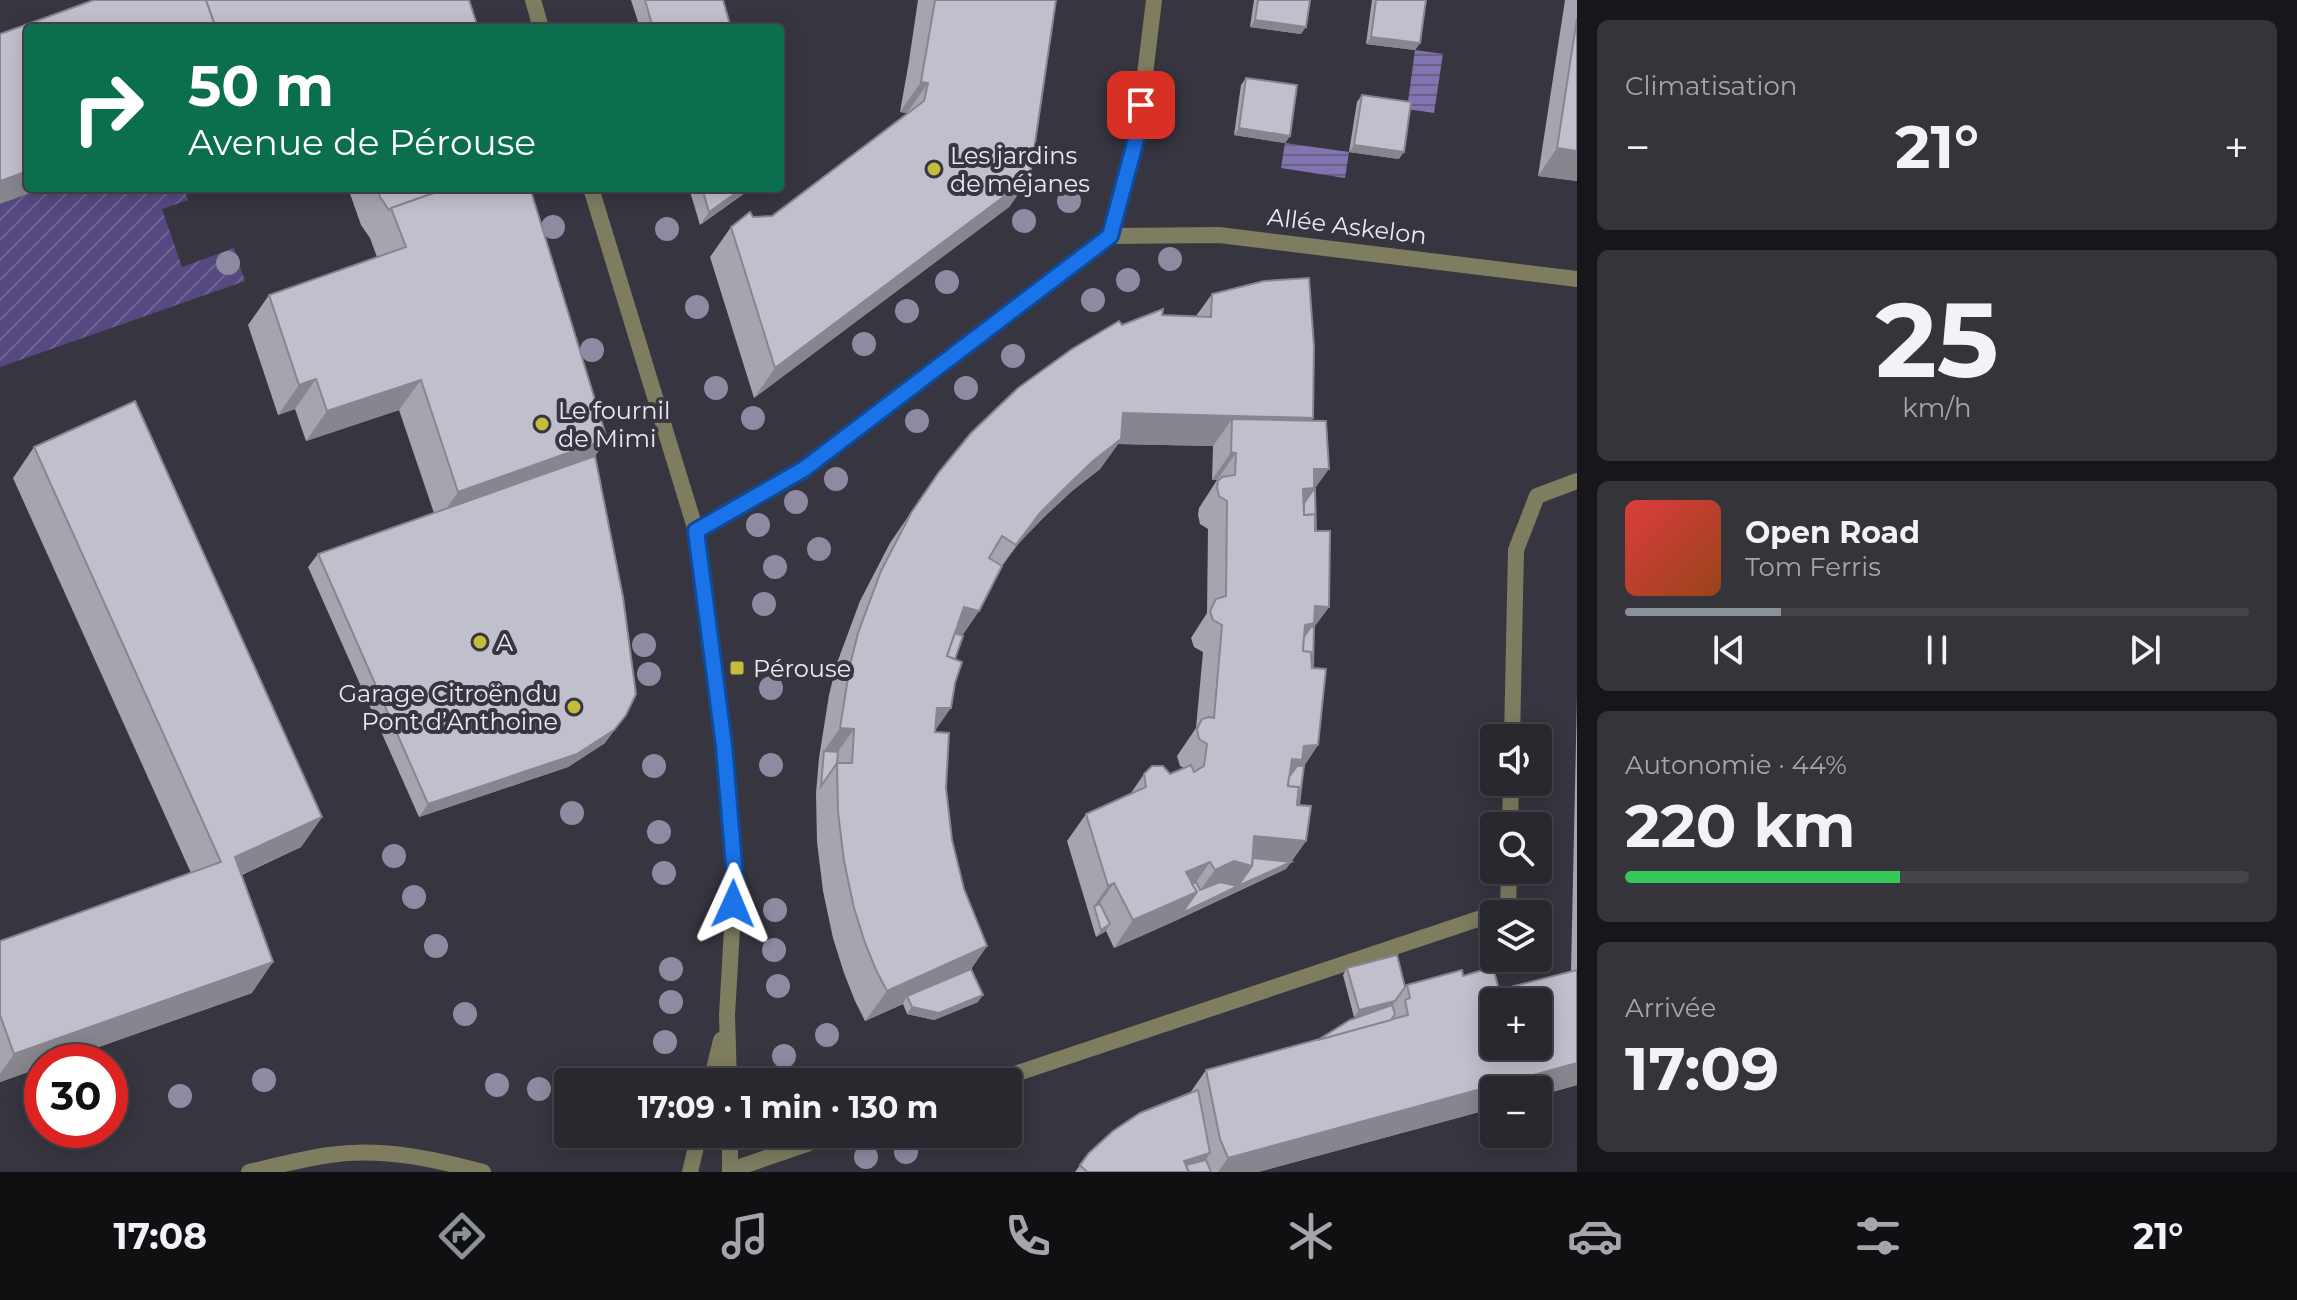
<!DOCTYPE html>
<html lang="fr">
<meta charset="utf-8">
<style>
:root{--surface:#29282f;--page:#35343b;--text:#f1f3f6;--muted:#a5a6aa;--line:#45444b;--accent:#8c9099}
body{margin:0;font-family:Montserrat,sans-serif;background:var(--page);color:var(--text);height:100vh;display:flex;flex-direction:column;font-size:30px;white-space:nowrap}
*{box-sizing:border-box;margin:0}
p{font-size:26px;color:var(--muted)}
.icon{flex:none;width:44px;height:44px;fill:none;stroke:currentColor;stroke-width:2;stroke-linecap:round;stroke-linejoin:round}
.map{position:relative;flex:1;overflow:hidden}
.drawer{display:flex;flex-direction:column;gap:20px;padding:20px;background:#17161a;width:720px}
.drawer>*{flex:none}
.banner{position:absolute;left:24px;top:24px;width:760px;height:168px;border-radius:8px;box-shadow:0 4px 20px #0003,0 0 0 2px var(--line);background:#0b6e4f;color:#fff;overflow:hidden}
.buttons{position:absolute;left:1480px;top:724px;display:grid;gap:16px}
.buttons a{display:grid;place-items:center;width:72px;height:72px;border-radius:8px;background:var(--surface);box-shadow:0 4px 20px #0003,0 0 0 2px var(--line);font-size:40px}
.speed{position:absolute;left:24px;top:1044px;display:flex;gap:16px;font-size:40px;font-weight:700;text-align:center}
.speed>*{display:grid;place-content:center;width:104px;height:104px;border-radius:50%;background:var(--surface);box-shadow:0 4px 20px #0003,0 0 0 2px var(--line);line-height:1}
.speed .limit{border:12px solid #d22;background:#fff;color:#111}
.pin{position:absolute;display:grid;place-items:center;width:68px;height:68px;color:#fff;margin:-34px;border-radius:16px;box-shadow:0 4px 12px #0006}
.me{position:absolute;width:88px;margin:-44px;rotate:1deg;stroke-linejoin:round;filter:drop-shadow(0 0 6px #0008)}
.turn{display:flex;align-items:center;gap:28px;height:168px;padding:0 32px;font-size:36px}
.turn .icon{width:104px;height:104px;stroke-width:2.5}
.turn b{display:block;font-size:56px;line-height:68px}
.big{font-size:60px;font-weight:700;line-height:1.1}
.drawer .card{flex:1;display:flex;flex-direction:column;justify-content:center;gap:12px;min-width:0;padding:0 28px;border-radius:12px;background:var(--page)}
.drawer .dial{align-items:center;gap:0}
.dial b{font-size:104px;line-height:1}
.song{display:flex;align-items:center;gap:24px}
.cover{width:96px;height:96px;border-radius:12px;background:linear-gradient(135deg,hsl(0 70% 55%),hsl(20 70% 35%))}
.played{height:8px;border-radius:4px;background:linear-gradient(90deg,var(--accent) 25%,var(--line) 25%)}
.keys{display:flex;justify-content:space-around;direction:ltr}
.heat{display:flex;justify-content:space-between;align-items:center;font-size:44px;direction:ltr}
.charge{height:12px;border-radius:6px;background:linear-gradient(90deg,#34c759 44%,var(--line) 0)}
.trip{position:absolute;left:554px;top:1068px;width:468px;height:80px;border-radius:8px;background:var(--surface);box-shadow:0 4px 20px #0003,0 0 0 2px var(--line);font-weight:700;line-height:80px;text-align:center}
.dock{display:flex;height:128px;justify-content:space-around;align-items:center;background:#101013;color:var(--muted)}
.dock .icon{width:56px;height:56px}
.dock .active{color:var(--accent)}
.dock b{font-size:36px;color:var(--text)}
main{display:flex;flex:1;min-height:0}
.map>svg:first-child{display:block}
.garden{fill:url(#garden-furrows)}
.water{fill:url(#water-rules)}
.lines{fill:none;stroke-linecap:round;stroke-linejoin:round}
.service{stroke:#7e7d60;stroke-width:16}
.minor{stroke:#7e7d60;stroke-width:16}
.tree{fill:#8e8aa2}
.wall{fill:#a6a4af}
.shaded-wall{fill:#87868f}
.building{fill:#c1bfcc;stroke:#87868f;stroke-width:2;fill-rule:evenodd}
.route-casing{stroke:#114b97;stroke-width:20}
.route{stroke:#1a73e8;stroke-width:14}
.poi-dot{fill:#c4bc3d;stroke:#37353f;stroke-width:3}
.labels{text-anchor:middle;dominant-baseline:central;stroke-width:8;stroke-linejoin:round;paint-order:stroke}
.poi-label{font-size:24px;fill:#ebeaf1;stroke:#37353f;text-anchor:start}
.street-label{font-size:24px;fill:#ebeaf1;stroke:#37353f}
</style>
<main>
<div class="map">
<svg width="1577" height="1172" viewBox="0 0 1577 1172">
<defs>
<pattern id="garden-furrows" width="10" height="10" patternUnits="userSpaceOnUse" patternTransform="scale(2)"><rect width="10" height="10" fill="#564981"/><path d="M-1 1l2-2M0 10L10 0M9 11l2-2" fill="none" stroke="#6e6393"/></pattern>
<pattern id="water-rules" width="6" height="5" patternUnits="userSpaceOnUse" patternTransform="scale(2)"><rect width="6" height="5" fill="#8174b1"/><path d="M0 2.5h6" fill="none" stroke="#696287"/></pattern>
</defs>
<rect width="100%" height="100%" fill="#37353f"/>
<!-- garden -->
<polygon class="garden" points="43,188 184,188 188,200 162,209 182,267 234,248 245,281 0,367 0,204"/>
<!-- water -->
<g class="water">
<polygon points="1415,50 1443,54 1434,113 1407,109"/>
<polygon points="1285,143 1349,152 1345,178 1281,168"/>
</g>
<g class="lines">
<!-- service -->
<g class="service">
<polyline points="1512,738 1516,550 1537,496 1577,481"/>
<polyline points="1510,826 1511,782"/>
<polyline points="991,1082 1508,909 1509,870"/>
<polyline points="731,1170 836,1134"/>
</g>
<!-- minor -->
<g class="minor">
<polyline points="533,0 541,28"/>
<polyline points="591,188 696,531 724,746 735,877 727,1015 729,1082"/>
<polyline points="1110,236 1219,235 1577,279"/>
<polyline points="696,531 804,469 1110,236 1138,132 1154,0"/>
<polyline points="711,1082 721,1040"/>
<polyline points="730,1134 730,1172"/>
<path d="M249 1172C276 1166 302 1159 329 1155 381 1147 434 1159 483 1172"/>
<polyline points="690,1172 699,1134"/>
</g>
</g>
<!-- trees -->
<g class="tree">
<circle cx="1069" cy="201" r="12"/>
<circle cx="1024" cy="221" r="12"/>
<circle cx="553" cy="227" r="12"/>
<circle cx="667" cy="229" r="12"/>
<circle cx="1170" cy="259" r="12"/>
<circle cx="228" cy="263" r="12"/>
<circle cx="1128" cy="280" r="12"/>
<circle cx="947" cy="282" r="12"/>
<circle cx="1093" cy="300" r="12"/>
<circle cx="697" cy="307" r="12"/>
<circle cx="907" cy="311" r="12"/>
<circle cx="864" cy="344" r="12"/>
<circle cx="592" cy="350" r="12"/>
<circle cx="1013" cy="356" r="12"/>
<circle cx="716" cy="388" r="12"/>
<circle cx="966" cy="388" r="12"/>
<circle cx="753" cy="418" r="12"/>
<circle cx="917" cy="421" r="12"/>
<circle cx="836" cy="479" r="12"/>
<circle cx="796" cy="502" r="12"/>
<circle cx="758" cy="525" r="12"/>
<circle cx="819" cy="549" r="12"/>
<circle cx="775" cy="567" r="12"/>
<circle cx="764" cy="604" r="12"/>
<circle cx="644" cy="645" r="12"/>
<circle cx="649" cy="674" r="12"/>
<circle cx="771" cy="688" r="12"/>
<circle cx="771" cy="765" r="12"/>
<circle cx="654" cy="766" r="12"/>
<circle cx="572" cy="813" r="12"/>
<circle cx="659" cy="832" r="12"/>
<circle cx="394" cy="856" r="12"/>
<circle cx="664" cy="873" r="12"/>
<circle cx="414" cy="897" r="12"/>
<circle cx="775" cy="910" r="12"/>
<circle cx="436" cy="946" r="12"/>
<circle cx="774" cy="950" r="12"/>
<circle cx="671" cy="969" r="12"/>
<circle cx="778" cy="986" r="12"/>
<circle cx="671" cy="1002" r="12"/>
<circle cx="465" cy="1014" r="12"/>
<circle cx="827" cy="1035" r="12"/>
<circle cx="665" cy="1042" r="12"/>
<circle cx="784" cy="1056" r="12"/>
<circle cx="264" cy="1080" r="12"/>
<circle cx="497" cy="1085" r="12"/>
<circle cx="539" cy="1089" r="12"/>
<circle cx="180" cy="1096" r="12"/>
<circle cx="906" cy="1152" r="12"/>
<circle cx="866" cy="1157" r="12"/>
</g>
<!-- wall -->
<g class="wall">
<polygon points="631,0 723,0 731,28 640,28"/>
<polygon points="918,0 1056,0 1030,177 1009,207 754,398 710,257 731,227 753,217 772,216 907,113 900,112 909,61"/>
<polygon points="1254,0 1310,0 1301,34 1250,27"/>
<polygon points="1372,0 1426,0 1420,43 1415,50 1366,44"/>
<polygon points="1565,0 1577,0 1577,181 1538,176"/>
<polygon points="1246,78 1290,136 1285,143 1234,135 1241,85"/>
<polygon points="1362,95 1399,159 1349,152 1357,102"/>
<polygon points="348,188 530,188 595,456 605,743 568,767 419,817 308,567 318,554 434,513 399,410 306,441 295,409 278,415 248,325 269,295 377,257 370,238 361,225"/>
<polygon points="689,188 752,188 700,225"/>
<polygon points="1212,294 1313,418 1311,421 1315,489 1315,531 1329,607 1314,627 1313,668 1318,745 1304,766 1299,805 1306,841 1286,869 1177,920 1114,948 1106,931 1096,937 1067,841 1086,814 1131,793 1144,774 1170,774 1184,768 1180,766 1177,756 1196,728 1203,652 1194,647 1191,638 1207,613 1208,529 1200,524 1198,515 1199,508 1217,480 1212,480 1213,446 1118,444 1100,469 1072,491 1043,518 1019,543 1002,566 979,611 962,635 935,731 946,788 952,840 964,889 987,946 971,969 978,1002 934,1020 907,1014 903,1004 865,1021 855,1001 844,973 833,938 823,891 817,842 816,793 819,758 829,695 837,663 860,601 890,543 939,472 1122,325 1162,315 1196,316"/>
<polygon points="34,447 322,817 301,847 242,875 252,993 56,1062 42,1062 42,1067 0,1082 0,941 191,873 13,478"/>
<polygon points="1577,696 1577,1085 1538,1096 1538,1090 1494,1090 1494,1108 1258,1172 1075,1172 1089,1153 1190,1093 1206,1070 1318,1040 1369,1014 1354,1017 1343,975 1347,968 1405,987 1407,985 1463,976 1499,990 1571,971"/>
</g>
<!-- shaded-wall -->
<g class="shaded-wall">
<polygon points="1255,20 1306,27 1301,34 1250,27"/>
<polygon points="1371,37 1420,43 1415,50 1366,44"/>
<polygon points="921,82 928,83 907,113 900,112"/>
<polygon points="1239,128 1290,136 1285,143 1234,135"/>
<polygon points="1354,145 1404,152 1399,159 1349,152"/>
<polygon points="1557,148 1577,151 1577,181 1538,176"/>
<polygon points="28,171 28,188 44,188 0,204 0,181"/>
<polygon points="1030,177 1009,207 754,398 775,368"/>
<polygon points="743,188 752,188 700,225 709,212"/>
<polygon points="316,379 295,409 278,415 299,385"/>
<polygon points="421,380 399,410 306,441 327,411"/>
<polygon points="1123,413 1313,418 1297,441 1232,419 1213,446 1118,444 1100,469 1072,491 1043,518 1019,543 994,575 1040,513"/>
<polygon points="607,439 586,469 437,522 458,492"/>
<polygon points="1231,452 1236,453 1217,480 1212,480"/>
<polygon points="1314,469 1329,469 1295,516 1289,516"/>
<polygon points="1315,606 1329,607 1309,634 1290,651"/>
<polygon points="964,607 979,611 958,642 945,638"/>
<polygon points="937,708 951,708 930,738"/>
<polygon points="626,715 605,743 568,767 419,817 428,804"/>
<polygon points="840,728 854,729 833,759 824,751"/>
<polygon points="1318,745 1299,773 1282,787 1292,759 1304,746"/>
<polygon points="322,817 301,847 214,887 235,857"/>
<polygon points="1254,836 1306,841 1286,869 1233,893 1238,886 1233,893 1177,920 1114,948 1133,920 1197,892 1195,897 1215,870"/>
<polygon points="1210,862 1191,889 1186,872"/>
<polygon points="1114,883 1095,910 1094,906 1089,913 1108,886"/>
<polygon points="1110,924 1106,931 1096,937 1101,930"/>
<polygon points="987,946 966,976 907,996 903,1004 865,1021 887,991"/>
<polygon points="273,962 252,993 56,1062 42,1062 42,1067 0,1082 0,1074 14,1054"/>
<polygon points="983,995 978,1002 934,1020 907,1014 912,1007"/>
<polygon points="1395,1001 1391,1008 1354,1017 1359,1010"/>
<polygon points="1577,1063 1577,1085 1538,1096 1538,1090 1494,1090 1494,1108 1258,1172 1218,1172 1228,1158"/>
<polygon points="1210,1153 1201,1167 1181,1172 1184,1161"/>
</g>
<!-- building -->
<g class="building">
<polygon points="94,0 206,0 216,28 28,28 28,171 0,181 0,34"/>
<polygon points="206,0 469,0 478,28 216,28"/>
<polygon points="645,0 723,0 731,28 653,28"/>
<polygon points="935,0 1056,0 1030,177 775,368 731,227 750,212 753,217 772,216 924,101 928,83 921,82"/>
<polygon points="1258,0 1310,0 1306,27 1255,20"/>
<polygon points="1376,0 1426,0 1420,43 1371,37"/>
<polygon points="1577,18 1577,151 1557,148"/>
<polygon points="1246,78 1297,85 1290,136 1239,128"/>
<polygon points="1362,95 1411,102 1404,152 1354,145"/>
<polygon points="377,188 448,188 391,208 389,210 380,197"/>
<polygon points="448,188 530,188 607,439 458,492 421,380 327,411 316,379 299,385 269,295 406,247 391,208"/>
<polygon points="702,188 743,188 709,212"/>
<polygon points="1309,278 1314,347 1313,418 1123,413 1121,439 1093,461 1065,488 1040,513 1016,545 1002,536 989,558 1002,566 979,611 964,607 947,656 962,662 955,683 951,708 937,708 935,732 949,733 946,788 952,840 964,889 987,946 887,991 876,970 865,943 854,908 844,861 838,812 837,763 852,763 854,729 840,728 850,665 858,633 881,571 911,513 939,472 971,433 1018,388 1072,349 1119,321 1122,325 1163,309 1162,315 1211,317 1212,294 1264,281"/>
<polygon points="135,401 322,817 235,857 273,962 14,1054 0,1015 0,941 221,862 34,447"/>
<polygon points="1232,419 1326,421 1329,469 1314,469 1314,488 1303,489 1304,515 1315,514 1315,531 1330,531 1329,607 1315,606 1314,623 1305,625 1303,651 1311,652 1312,668 1326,669 1318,745 1304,746 1302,760 1292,759 1288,786 1299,787 1297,805 1311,806 1306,841 1254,836 1252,866 1234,861 1215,870 1210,862 1186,872 1197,892 1133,920 1114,883 1108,886 1086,814 1146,787 1144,774 1152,766 1163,766 1170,774 1191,765 1194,772 1204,766 1207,744 1199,739 1197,729 1202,719 1209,717 1214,718 1222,625 1213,620 1210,611 1216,599 1226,596 1227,501 1219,496 1217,487 1218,481 1222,477 1235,475 1236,453 1231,452"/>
<polygon points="595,456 623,597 636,694 626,715 614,730 577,754 428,804 318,554"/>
<polygon points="1314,489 1315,489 1316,531 1315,514 1304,515 1304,503"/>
<polygon points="1311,627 1314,627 1313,668 1311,652 1303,651 1304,637"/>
<polygon points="955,633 963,636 955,659 947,656"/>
<polygon points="824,751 838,752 837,763 821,786"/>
<polygon points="1297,766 1304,766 1299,805 1297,805 1299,787 1288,786 1289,777"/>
<polygon points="1253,858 1291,862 1238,886 1252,866"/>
<polygon points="1196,882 1200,890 1220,882 1238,886 1182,913 1197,892 1192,884"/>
<polygon points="1100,904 1110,924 1101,930 1094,906"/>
<polygon points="1397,955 1405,987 1395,1001 1359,1010 1347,968"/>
<path d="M1493 967 1499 990 1577 970V1063L1228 1158 1220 1139 1206 1070 1408 1015 1405 1000 1410 998 1407 985 1462 970 1463 976ZM1494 1002H1538V1046H1494Z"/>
<polygon points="971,969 983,995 939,1013 912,1007 907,996"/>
<polygon points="1392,1005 1395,1014 1391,1020 1318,1040 1350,1020"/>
<polygon points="1198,1090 1210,1153 1184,1161 1189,1172 1087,1172 1080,1165 1089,1153 1113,1131 1140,1113"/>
<polygon points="1206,1160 1211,1172 1189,1172 1186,1165"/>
</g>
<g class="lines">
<defs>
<polyline id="route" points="733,904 735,877 724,746 696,531 804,469 1110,236 1138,132 1141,105"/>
</defs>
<!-- route casing -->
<use href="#route" class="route-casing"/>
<!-- route -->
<use href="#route" class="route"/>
</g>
<!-- markers -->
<g class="poi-dot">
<circle cx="934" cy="169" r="8"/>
<circle cx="542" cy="424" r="8"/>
<circle cx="480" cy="642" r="8"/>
<rect x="729" y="660" width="16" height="16" rx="4"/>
<circle cx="574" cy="707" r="8"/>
</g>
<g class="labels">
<!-- poi labels -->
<g class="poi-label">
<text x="950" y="155">Les jardins<tspan x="950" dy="28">de méjanes</tspan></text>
<text x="558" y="410">Le fournil<tspan x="558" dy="28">de Mimi</tspan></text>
<text x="496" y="642">A</text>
<text x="753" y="668">Pérouse</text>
<text x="558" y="693" text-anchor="end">Garage Citroën du<tspan x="558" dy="28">Pont d’Anthoine</tspan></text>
</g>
<!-- street labels -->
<g class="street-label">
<text transform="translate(1347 226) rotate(7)">Allée Askelon</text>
</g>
</g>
</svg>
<div class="buttons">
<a><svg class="icon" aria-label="sound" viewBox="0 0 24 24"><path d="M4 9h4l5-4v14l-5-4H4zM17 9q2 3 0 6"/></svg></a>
<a><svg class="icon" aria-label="search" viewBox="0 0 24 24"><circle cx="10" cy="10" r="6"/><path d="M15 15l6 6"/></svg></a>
<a><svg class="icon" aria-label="layers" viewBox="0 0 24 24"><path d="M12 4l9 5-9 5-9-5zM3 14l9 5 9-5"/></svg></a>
<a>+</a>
<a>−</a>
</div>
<div class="speed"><div class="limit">30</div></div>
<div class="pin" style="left:1141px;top:105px;background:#d93025"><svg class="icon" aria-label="arrive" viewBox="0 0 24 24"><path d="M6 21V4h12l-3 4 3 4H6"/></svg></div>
<svg class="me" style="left:733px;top:904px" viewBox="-20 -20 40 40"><path d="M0-17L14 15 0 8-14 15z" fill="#1a73e8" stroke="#fff" stroke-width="4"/></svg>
<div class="trip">17:09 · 1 min · 130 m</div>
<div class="banner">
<div class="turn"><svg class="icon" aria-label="right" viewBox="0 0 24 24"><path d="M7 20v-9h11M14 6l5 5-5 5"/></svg><div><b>50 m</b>Avenue de Pérouse</div></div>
</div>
</div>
<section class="drawer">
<div class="card"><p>Climatisation</p>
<div class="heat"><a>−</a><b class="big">21°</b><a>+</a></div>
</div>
<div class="card dial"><b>25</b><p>km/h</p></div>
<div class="card">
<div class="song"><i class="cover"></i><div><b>Open Road</b><p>Tom Ferris</p></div></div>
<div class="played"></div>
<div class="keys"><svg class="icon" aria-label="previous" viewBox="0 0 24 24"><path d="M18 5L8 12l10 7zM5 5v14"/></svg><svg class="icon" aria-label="pause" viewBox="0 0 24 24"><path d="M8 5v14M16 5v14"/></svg><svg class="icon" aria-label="next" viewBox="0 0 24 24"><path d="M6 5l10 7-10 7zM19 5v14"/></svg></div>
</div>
<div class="card"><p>Autonomie · 44%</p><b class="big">220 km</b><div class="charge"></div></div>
<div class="card"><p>Arrivée</p><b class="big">17:09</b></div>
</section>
</main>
<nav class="dock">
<b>17:08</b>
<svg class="icon active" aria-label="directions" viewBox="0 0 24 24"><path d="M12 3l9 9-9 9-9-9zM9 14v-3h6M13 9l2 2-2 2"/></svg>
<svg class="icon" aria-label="music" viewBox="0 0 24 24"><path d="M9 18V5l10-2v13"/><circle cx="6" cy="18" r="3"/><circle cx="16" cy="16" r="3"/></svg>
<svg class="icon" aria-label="phone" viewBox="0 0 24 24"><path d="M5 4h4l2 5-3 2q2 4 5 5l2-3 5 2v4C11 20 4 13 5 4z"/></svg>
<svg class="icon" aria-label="climate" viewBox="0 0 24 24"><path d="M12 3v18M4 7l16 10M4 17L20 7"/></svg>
<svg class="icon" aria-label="car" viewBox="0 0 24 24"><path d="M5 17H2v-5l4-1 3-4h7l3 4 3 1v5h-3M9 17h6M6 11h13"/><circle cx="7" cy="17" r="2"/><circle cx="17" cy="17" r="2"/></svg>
<svg class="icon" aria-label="filters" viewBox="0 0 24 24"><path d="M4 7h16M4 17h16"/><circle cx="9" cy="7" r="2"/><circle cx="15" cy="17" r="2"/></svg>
<b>21°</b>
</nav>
